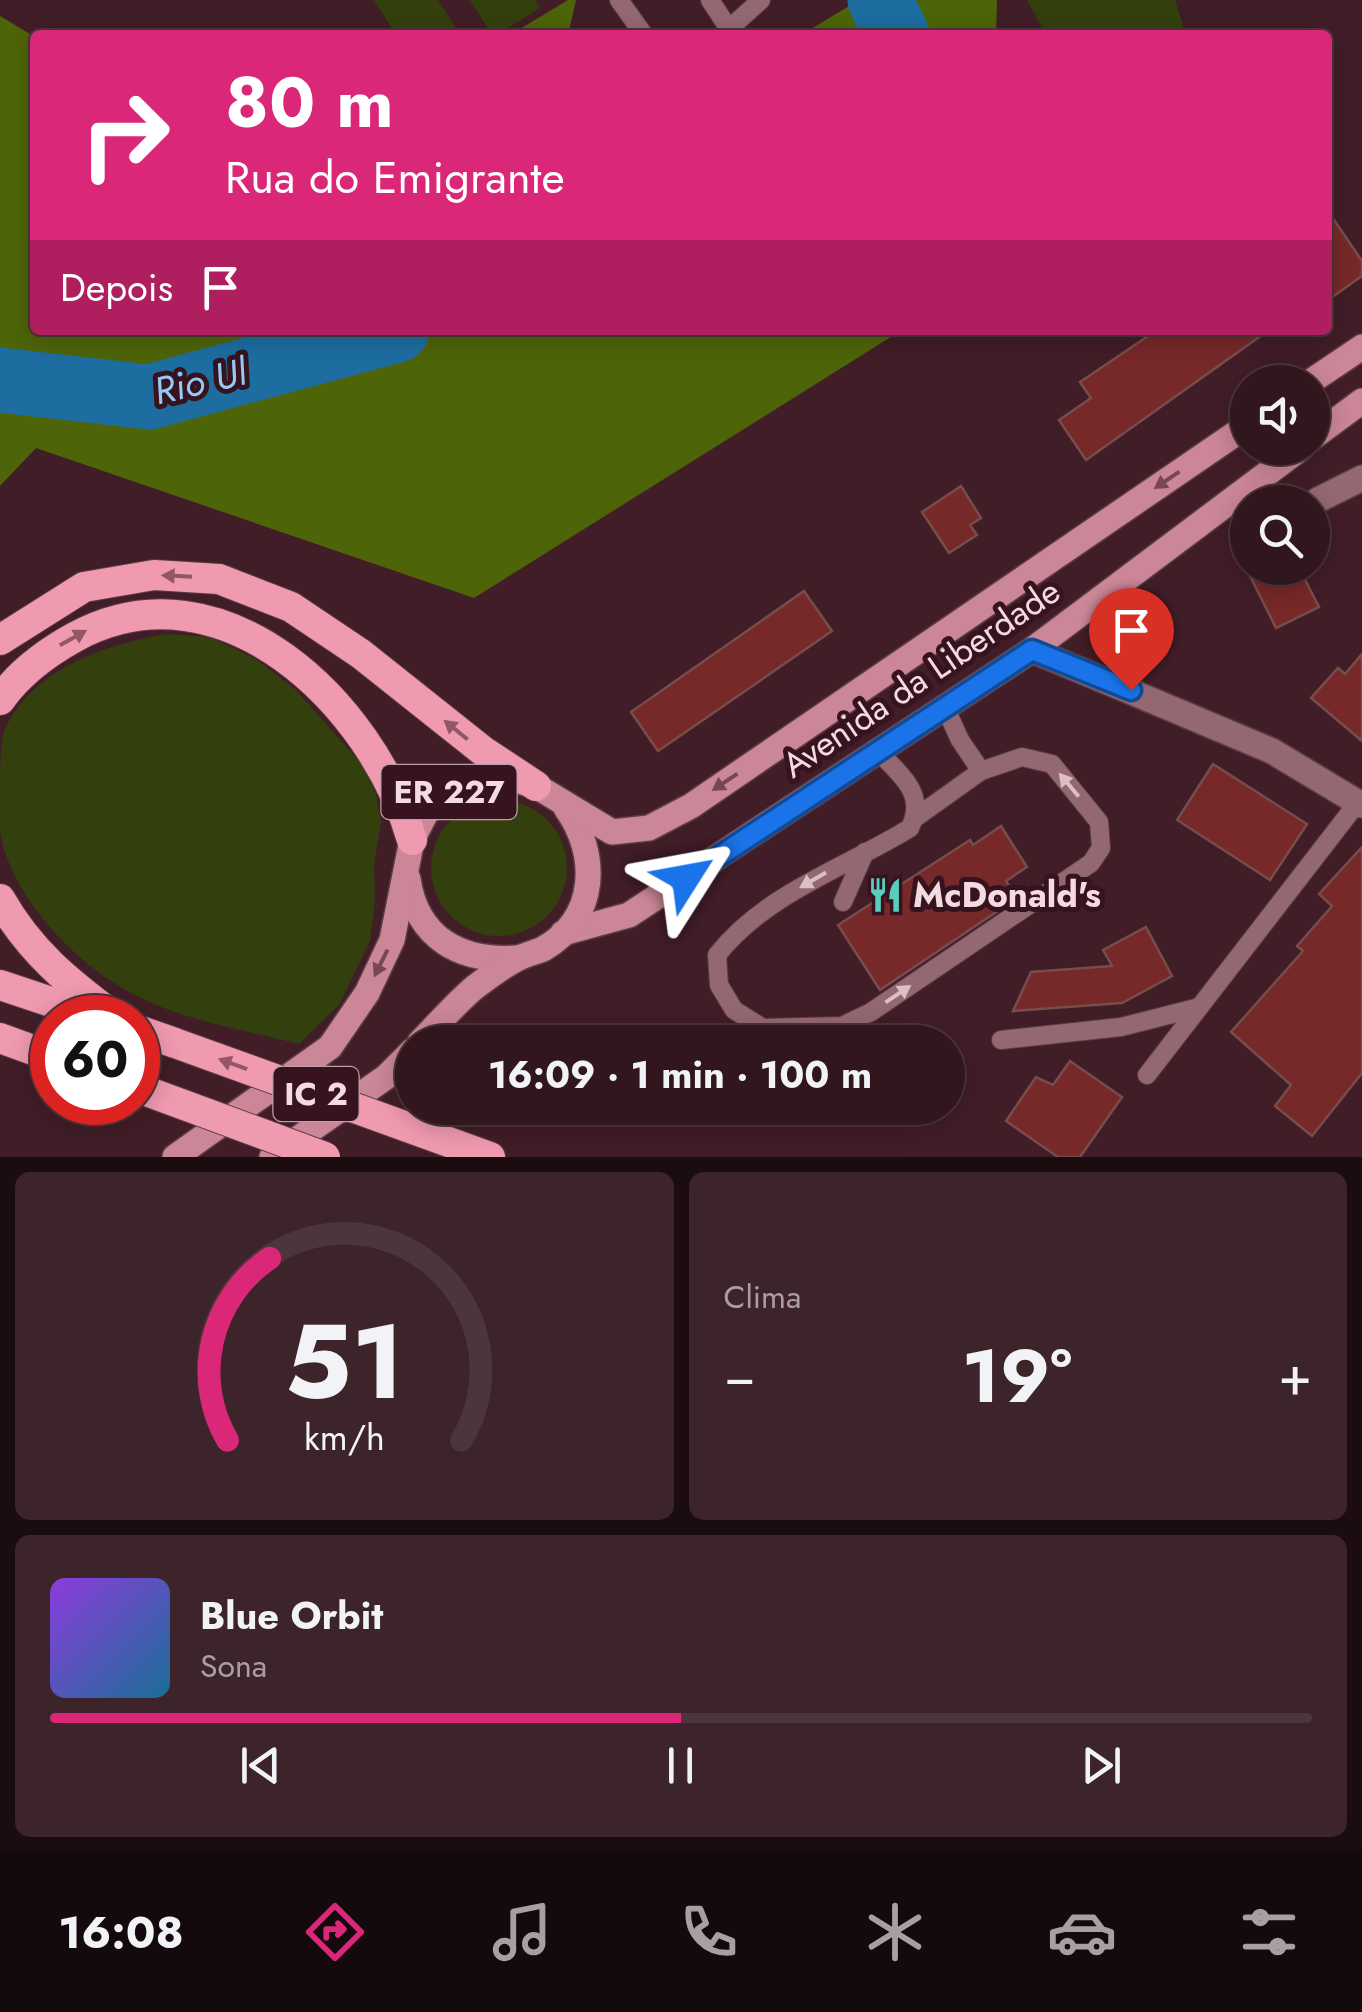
<!DOCTYPE html>
<html lang="pt">
<meta charset="utf-8">
<style>
:root{--surface:#31161d;--page:#3d232a;--text:#f1f3f6;--muted:#a89fa4;--line:#4c353b;--accent:#db2777}
body{margin:0;font-family:Jost,sans-serif;background:var(--page);color:var(--text);height:100vh;display:flex;flex-direction:column;font-size:38px;white-space:nowrap}
*{box-sizing:border-box;margin:0}
p{font-size:32px;color:var(--muted)}
.icon{flex:none;width:55px;height:55px;fill:none;stroke:currentColor;stroke-width:2;stroke-linecap:round;stroke-linejoin:round}
.map{position:relative;height:1157px;overflow:hidden}
.details{display:flex;flex-direction:column;gap:15px;padding:15px;background:#1b0c10;flex:1}
.details>*{flex:none}
.hud{position:absolute;left:30px;top:30px;width:1302px;height:305px;border-radius:10px;box-shadow:0 5px 25px #0003,0 0 0 2px var(--line);background:#db2777;color:#fff;overflow:hidden}
.fabs{position:absolute;left:1230px;top:365px;display:grid;gap:20px}
.fabs a{display:grid;place-items:center;width:100px;height:100px;border-radius:50%;background:var(--surface);box-shadow:0 5px 25px #0003,0 0 0 2px var(--line);font-size:50px}
.speed{position:absolute;left:30px;top:995px;display:flex;gap:20px;font-size:50px;font-weight:700;text-align:center}
.speed>*{display:grid;place-content:center;width:130px;height:130px;border-radius:50%;background:var(--surface);box-shadow:0 5px 25px #0003,0 0 0 2px var(--line);line-height:1}
.speed .limit{border:15px solid #d22;background:#fff;color:#111}
.pin{position:absolute;display:grid;place-items:center;width:85px;height:85px;color:#fff;margin:-102px -42px;border-radius:50% 50% 50% 0;rotate:-45deg;box-shadow:0 0 10px #0007}
.pin .icon{rotate:45deg}
.me{position:absolute;width:110px;margin:-55px;rotate:56deg;stroke-linejoin:round;filter:drop-shadow(0 0 8px #0008)}
.turn{display:flex;align-items:center;gap:35px;height:210px;padding:0 30px;font-size:45px}
.turn .icon{width:130px;height:130px;stroke-width:2.5}
.turn b{display:block;font-size:70px;line-height:85px}
.then{display:flex;align-items:center;height:95px;padding:0 30px;background:#0003;gap:20px;font-size:38px}
.big{font-size:75px;font-weight:700;line-height:1.1}
.details .tile{flex:1;display:flex;flex-direction:column;justify-content:center;gap:15px;min-width:0;padding:0 35px;border-radius:15px;background:var(--page)}
.details .dial{align-items:center;gap:0}
.dial svg{height:260px;overflow:visible;fill:none;stroke:var(--line);stroke-width:7;stroke-linecap:round;text-anchor:middle}
.dial text{fill:var(--text);stroke:none}
.song{display:flex;align-items:center;gap:30px}
.cover{width:120px;height:120px;border-radius:15px;background:linear-gradient(135deg,hsl(270 70% 55%),hsl(200 70% 35%))}
.played{height:10px;border-radius:5px;background:linear-gradient(90deg,var(--accent) 50%,var(--line) 50%)}
.keys{display:flex;justify-content:space-around;direction:ltr}
.heat{display:flex;justify-content:space-between;align-items:center;font-size:55px;direction:ltr}
.details .tiles{flex:1;display:grid;gap:15px;grid-template-columns:1fr 1fr}
.tile:last-child{grid-column:span 2}
.trip{position:absolute;left:395px;top:1025px;width:570px;height:100px;border-radius:50px;background:var(--surface);box-shadow:0 5px 25px #0003,0 0 0 2px var(--line);font-weight:700;line-height:100px;text-align:center}
.dock{display:flex;height:160px;justify-content:space-around;align-items:center;background:#14090c;color:var(--muted)}
.dock .icon{width:70px;height:70px}
.dock .on{color:var(--accent)}
.dock b{font-size:45px;color:var(--text)}
.map>svg:first-child{display:block}
.green{fill:#33400d}
.forest{fill:#4e6408}
.lines{fill:none;stroke-linecap:round;stroke-linejoin:round}
.river{stroke:#1d6da1;stroke-width:65}
.building{fill:#772829;stroke:#774d4b;stroke-width:2.5}
.lane-casing{stroke:#5c3d46;stroke-width:20}
.street-casing{stroke:#5c3d46;stroke-width:28}
.primary-casing{stroke:#5c3d46;stroke-width:28}
.highway-casing{stroke:#5c3d46;stroke-width:32}
.lane{stroke:#936872;stroke-width:18}
.street{stroke:#936872;stroke-width:25}
.primary{stroke:#cb8697;stroke-width:25}
.highway{stroke:#f09ab0;stroke-width:30}
.highway-bridge-casing{stroke:#5c3d46;stroke-width:32;stroke-linecap:butt}
.highway-bridge{stroke:#f09ab0;stroke-width:30}
.oneway{fill:#794754}
.oneway2{fill:#935667}
.oneway3{fill:#dcbec5}
.route-casing{stroke:#114b97;stroke-width:25}
.route{stroke:#1a73e8;stroke-width:18}
.labels{text-anchor:middle;dominant-baseline:central;stroke-width:10;stroke-linejoin:round;paint-order:stroke}
.shield{fill:#36131e;stroke:#bb9fa6;stroke-width:2.5}
.shield-label{font-size:32px;font-weight:bold;fill:#f4dbe1}
.street-label{font-size:35px;fill:#f4dbe1;stroke:#36131e}
.poi-label{font-size:35px;font-weight:bold;fill:#f4dbe1;stroke:#36131e;text-anchor:start}
.water-label{font-size:38px;font-style:italic;fill:#93caf6;stroke:#36131e}
</style>
<div class="map">
<svg width="1362" height="1157" viewBox="0 0 1362 1157">
<rect width="100%" height="100%" fill="#411d27"/>
<!-- green -->
<g class="green">
<polygon points="374,0 438,0 461,35 396,35"/>
<polygon points="470,0 535,0 540,8 497,35 492,35"/>
<polygon points="1027,0 1175,0 1186,35 1046,35"/>
<path d="M168 634 210 637 256 659 295 689 365 768 376 794 381 821 374 864 375 900 370 941 339 1005 299 1044C236 1028 166 1018 111 981 63 949 9 890 0 831 0 816 0 799 0 785 0 768 0 747 4 732 29 670 108 643 168 634Z"/>
<circle cx="499" cy="868" r="68"/>
</g>
<!-- forest -->
<g class="forest">
<polygon points="568,0 576,0 568,35 510,35"/>
<polygon points="859,0 997,0 996,35 801,35"/>
<polygon points="0,16 35,37 35,330 902,330 474,598 36,448 0,486"/>
</g>
<g class="lines">
<!-- river -->
<g class="river">
<polyline points="880,0 897,35"/>
<polyline points="0,380 149,397 397,330"/>
</g>
</g>
<!-- building -->
<g class="building">
<polygon points="1328,211 1362,261 1362,276 1328,300"/>
<polygon points="1157,330 1269,330 1086,460 1059,420 1091,398 1080,382"/>
<polygon points="961,486 981,518 970,525 977,535 949,553 922,512"/>
<polygon points="1266,568 1299,568 1319,607 1276,628 1250,576"/>
<polygon points="804,591 832,631 658,751 631,712"/>
<polygon points="1362,654 1362,741 1311,698 1338,668 1345,674"/>
<polygon points="1213,764 1307,824 1270,880 1177,820"/>
<polygon points="1001,826 1027,867 1006,881 1010,887 996,897 1002,908 880,990 838,925 970,840 973,845"/>
<polygon points="1362,847 1362,1073 1312,1136 1275,1106 1291,1085 1231,1032 1303,951 1297,946 1332,906 1319,894"/>
<polygon points="1146,927 1172,976 1122,1003 1013,1011 1031,972 1112,966 1103,950"/>
<polygon points="1070,1061 1122,1097 1080,1157 1058,1157 1006,1121 1036,1077 1053,1085"/>
</g>
<g class="lines">
<defs>
<g id="lane">
<polyline points="619,0 644,35"/>
<polyline points="710,0 729,29 761,0"/>
<path d="M878 751C900 775 927 793 910 828 845 868 766 893 717 955L719 985 734 1010 763 1028 842 1026 871 1012 1091 863 1101 848 1099 822 1052 764 1022 757 981 771 960 740 945 707"/>
<polyline points="915,818 981,771"/>
<polyline points="843,902 865,852"/>
<polyline points="1001,1040 1121,1027 1200,1007"/>
<polyline points="1147,1075 1358,802"/>
</g>
<g id="street">
<polyline points="1318,500 1362,478"/>
<polyline points="1032,650 1272,751 1362,805"/>
</g>
<g id="primary">
<polyline points="1310,382 1362,347"/>
<polyline points="1312,438 1362,401"/>
<path d="M408 879C417 939 461 962 517 958"/>
<polyline points="563,933 629,915 1032,650 1301,448"/>
<path d="M420 1042C438 1024 456 1003 475 987 489 977 505 964 521 957 528 954 536 952 543 949 598 918 599 854 566 808"/>
<polyline points="175,1157 330,1047 367,993 392,940 412,840 426,813 448,792 476,780 507,778 536,786 612,832 649,828 691,806 1248,425"/>
<polyline points="272,1157 386,1077 412,1051"/>
</g>
<g id="highway">
<polyline points="0,640 84,587 154,575 219,579 291,607 361,654 483,751 536,786"/>
<path d="M0 700C19 673 46 653 75 637 222 557 373 704 412 840"/>
<path d="M0 899C30 952 68 982 116 1018"/>
<polyline points="0,985 99,1018"/>
<polyline points="138,1030 175,1043"/>
<polyline points="0,1038 52,1057"/>
<polyline points="457,1145 490,1157"/>
</g>
</defs>
<!-- lane casing -->
<use href="#lane" class="lane-casing"/>
<!-- street casing -->
<use href="#street" class="street-casing"/>
<!-- primary casing -->
<use href="#primary" class="primary-casing"/>
<!-- highway casing -->
<use href="#highway" class="highway-casing"/>
<!-- lane -->
<use href="#lane" class="lane"/>
<!-- street -->
<use href="#street" class="street"/>
<!-- primary -->
<use href="#primary" class="primary"/>
<!-- highway -->
<use href="#highway" class="highway"/>
<defs>
<g id="highway-bridge">
<polyline points="175,1043 457,1145"/>
<polyline points="138,1088 325,1157"/>
</g>
</defs>
<!-- highway-bridge casing -->
<use href="#highway-bridge" class="highway-bridge-casing"/>
<!-- highway-bridge -->
<use href="#highway-bridge" class="highway-bridge"/>
</g>
<!-- one-way arrows -->
<defs><path id="oneway-solid" d="M-6-.8H1V-3.2L6.5 0L1 3.2V.8H-6Z" transform="scale(2.5)"/></defs>
<g class="oneway">
<use href="#oneway-solid" transform="translate(1167 480) rotate(146)"/>
<use href="#oneway-solid" transform="translate(725 782) rotate(146)"/>
<use href="#oneway-solid" transform="translate(381 963) rotate(116)"/>
</g>
<g class="oneway2">
<use href="#oneway-solid" transform="translate(177 576) rotate(-177)"/>
<use href="#oneway-solid" transform="translate(73 638) rotate(-29)"/>
<use href="#oneway-solid" transform="translate(456 730) rotate(-141)"/>
<use href="#oneway-solid" transform="translate(233 1064) rotate(-160)"/>
</g>
<g class="oneway3">
<use href="#oneway-solid" transform="translate(1069 785) rotate(-130)"/>
<use href="#oneway-solid" transform="translate(813 880) rotate(150)"/>
<use href="#oneway-solid" transform="translate(898 994) rotate(-34)"/>
</g>
<g class="lines">
<defs>
<polyline id="route" points="686,878 1032,650 1131,690"/>
</defs>
<!-- route casing -->
<use href="#route" class="route-casing"/>
<!-- route -->
<use href="#route" class="route"/>
</g>
<!-- icons -->
<defs>
<symbol id="restaurant-bare" viewBox="-9 -9 18 18"><path d="M-5-6h1v4h1v-4h1v4h1v-4h1v5L-1.5 .5V6h-2V.5L-5-1ZM5-6V6H3V1.5H1.5Q1.5-4 5-6Z" fill="#59cebe" stroke="#36131e" stroke-width="2.5" paint-order="stroke"/></symbol>
</defs>
<g fill-rule="evenodd">
<use href="#restaurant-bare" x="860" y="870" width="50" height="50"/>
</g>
<g class="labels">
<!-- shield labels -->
<g class="shield">
<rect x="381.5" y="765" width="135" height="54" rx="8"/>
<rect x="273.5" y="1067" width="85" height="54" rx="8"/>
</g>
<g class="shield-label">
<text x="449" y="792">ER 227</text>
<text x="316" y="1094">IC 2</text>
</g>
<!-- street labels -->
<g class="street-label">
<text transform="translate(921 678) rotate(-34)">Avenida da Liberdade</text>
</g>
<!-- poi labels -->
<g class="poi-label">
<text x="913" y="895">McDonald's</text>
</g>
<!-- water labels -->
<g class="water-label">
<text transform="translate(200 381) rotate(-13)">Rio Ul</text>
</g>
</g>
</svg>
<div class="fabs">
<a><svg class="icon" aria-label="sound" viewBox="0 0 24 24"><path d="M4 9h4l5-4v14l-5-4H4zM17 9q2 3 0 6"/></svg></a>
<a><svg class="icon" aria-label="search" viewBox="0 0 24 24"><circle cx="10" cy="10" r="6"/><path d="M15 15l6 6"/></svg></a>
</div>
<div class="speed"><div class="limit">60</div></div>
<div class="pin" style="left:1131px;top:690px;background:#d93025"><svg class="icon" aria-label="arrive" viewBox="0 0 24 24"><path d="M6 21V4h12l-3 4 3 4H6"/></svg></div>
<svg class="me" style="left:686px;top:878px" viewBox="-20 -20 40 40"><path d="M0-17L14 15 0 8-14 15z" fill="#1a73e8" stroke="#fff" stroke-width="4"/></svg>
<div class="trip">16:09 · 1 min · 100 m</div>
<div class="hud">
<div class="turn"><svg class="icon" aria-label="right" viewBox="0 0 24 24"><path d="M7 20v-9h11M14 6l5 5-5 5"/></svg><div><b>80 m</b>Rua do Emigrante</div></div>
<div class="then">Depois<svg class="icon" aria-label="arrive" viewBox="0 0 24 24"><path d="M6 21V4h12l-3 4 3 4H6"/></svg></div>
</div>
</div>
<section class="details">
<div class="tiles">
<div class="tile dial"><svg viewBox="0 0 100 80">
<path d="M14 69A42 42 0 1 1 86 69"/>
<path d="M14 69A42 42 0 0 1 27 13" stroke="#db2777"/>
<text x="50" y="56" font-size="32" font-weight="700">51</text>
<text x="50" y="72" font-size="11">km/h</text>
</svg></div>
<div class="tile"><p>Clima</p>
<div class="heat"><a>−</a><b class="big">19°</b><a>+</a></div>
</div>
<div class="tile">
<div class="song"><i class="cover"></i><div><b>Blue Orbit</b><p>Sona</p></div></div>
<div class="played"></div>
<div class="keys"><svg class="icon" aria-label="previous" viewBox="0 0 24 24"><path d="M18 5L8 12l10 7zM5 5v14"/></svg><svg class="icon" aria-label="pause" viewBox="0 0 24 24"><path d="M8 5v14M16 5v14"/></svg><svg class="icon" aria-label="next" viewBox="0 0 24 24"><path d="M6 5l10 7-10 7zM19 5v14"/></svg></div>
</div>
</div>
</section>
<nav class="dock">
<b>16:08</b>
<svg class="icon on" aria-label="directions" viewBox="0 0 24 24"><path d="M12 3l9 9-9 9-9-9zM9 14v-3h6M13 9l2 2-2 2"/></svg>
<svg class="icon" aria-label="music" viewBox="0 0 24 24"><path d="M9 18V5l10-2v13"/><circle cx="6" cy="18" r="3"/><circle cx="16" cy="16" r="3"/></svg>
<svg class="icon" aria-label="phone" viewBox="0 0 24 24"><path d="M5 4h4l2 5-3 2q2 4 5 5l2-3 5 2v4C11 20 4 13 5 4z"/></svg>
<svg class="icon" aria-label="climate" viewBox="0 0 24 24"><path d="M12 3v18M4 7l16 10M4 17L20 7"/></svg>
<svg class="icon" aria-label="car" viewBox="0 0 24 24"><path d="M5 17H2v-5l4-1 3-4h7l3 4 3 1v5h-3M9 17h6M6 11h13"/><circle cx="7" cy="17" r="2"/><circle cx="17" cy="17" r="2"/></svg>
<svg class="icon" aria-label="filters" viewBox="0 0 24 24"><path d="M4 7h16M4 17h16"/><circle cx="9" cy="7" r="2"/><circle cx="15" cy="17" r="2"/></svg>
</nav>
